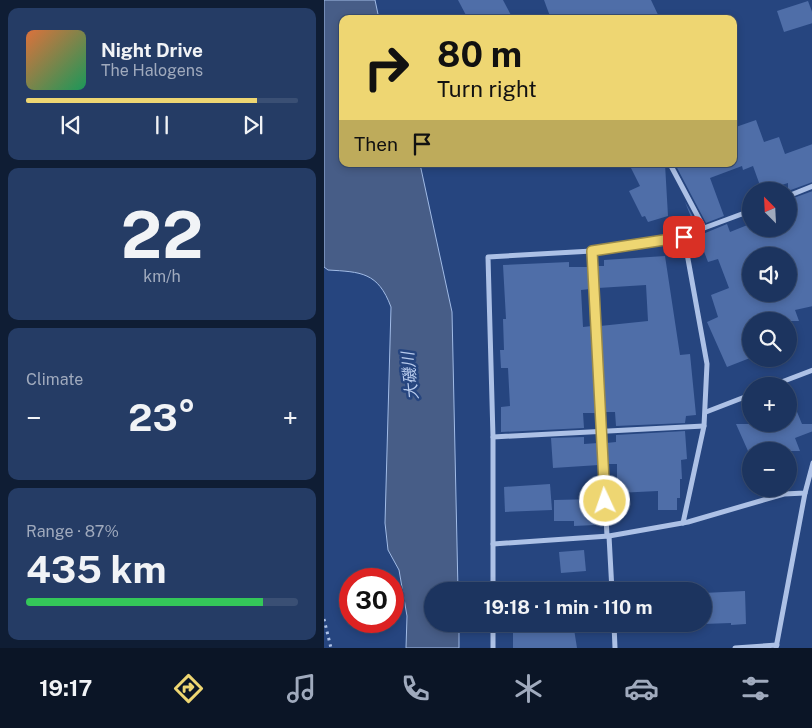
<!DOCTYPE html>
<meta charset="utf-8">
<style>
:root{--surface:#1c345f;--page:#253c65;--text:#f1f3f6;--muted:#a0aabd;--line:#3a4f74;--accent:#eed672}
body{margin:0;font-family:"Public Sans","Noto Sans JP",sans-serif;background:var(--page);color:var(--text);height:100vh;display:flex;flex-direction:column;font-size:19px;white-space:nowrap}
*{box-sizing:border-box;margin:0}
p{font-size:16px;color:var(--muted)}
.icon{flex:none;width:28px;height:28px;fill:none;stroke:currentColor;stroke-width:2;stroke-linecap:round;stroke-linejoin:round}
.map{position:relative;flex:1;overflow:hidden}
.side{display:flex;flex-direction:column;gap:8px;padding:8px;background:#0f1d34;width:324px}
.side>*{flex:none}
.top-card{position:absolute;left:15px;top:15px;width:398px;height:152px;border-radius:10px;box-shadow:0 2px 8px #0003,0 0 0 1px var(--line);background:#eed672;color:#111;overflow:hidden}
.needle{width:32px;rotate:336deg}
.buttons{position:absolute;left:418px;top:182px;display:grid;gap:10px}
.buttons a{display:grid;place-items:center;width:55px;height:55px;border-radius:50%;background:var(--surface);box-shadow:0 2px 8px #0003,0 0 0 1px var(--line);font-size:25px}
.speed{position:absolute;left:15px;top:568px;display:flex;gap:10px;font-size:25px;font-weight:700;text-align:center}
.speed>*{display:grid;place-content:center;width:65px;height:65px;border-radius:50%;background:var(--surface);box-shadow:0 2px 8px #0003,0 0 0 1px var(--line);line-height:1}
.speed .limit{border:8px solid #d22;background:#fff;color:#111}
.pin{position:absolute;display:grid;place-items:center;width:42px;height:42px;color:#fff;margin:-21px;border-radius:10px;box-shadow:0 2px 8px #0006}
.me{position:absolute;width:55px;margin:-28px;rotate:357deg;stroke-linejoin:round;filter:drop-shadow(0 0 4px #0008)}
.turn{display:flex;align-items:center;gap:18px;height:105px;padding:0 15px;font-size:22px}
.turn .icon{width:65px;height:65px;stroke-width:2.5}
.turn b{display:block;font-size:35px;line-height:42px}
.then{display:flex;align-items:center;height:48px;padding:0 15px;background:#0003;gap:10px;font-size:19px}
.big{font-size:38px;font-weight:700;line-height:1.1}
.side .widget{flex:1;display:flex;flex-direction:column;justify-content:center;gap:8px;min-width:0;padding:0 18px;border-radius:10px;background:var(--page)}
.side .dial{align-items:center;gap:0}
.dial b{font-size:65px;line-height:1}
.song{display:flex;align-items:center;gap:15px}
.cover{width:60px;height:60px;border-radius:8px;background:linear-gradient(135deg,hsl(20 70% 55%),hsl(150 70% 35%))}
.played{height:5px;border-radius:2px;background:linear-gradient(90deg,var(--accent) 85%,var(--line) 85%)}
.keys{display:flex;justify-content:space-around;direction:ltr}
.heat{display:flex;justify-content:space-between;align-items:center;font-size:28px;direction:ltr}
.charge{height:8px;border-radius:4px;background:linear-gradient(90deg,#34c759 87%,var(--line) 0)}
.trip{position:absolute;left:100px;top:582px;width:288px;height:50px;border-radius:25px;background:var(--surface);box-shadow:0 2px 8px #0003,0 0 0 1px var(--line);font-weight:700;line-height:50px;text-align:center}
.dock{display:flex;height:80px;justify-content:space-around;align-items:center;background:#0b1526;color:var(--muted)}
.dock .icon{width:35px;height:35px}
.dock .on{color:var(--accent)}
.dock b{font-size:22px;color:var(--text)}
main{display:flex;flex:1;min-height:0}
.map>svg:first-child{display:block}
.water{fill:#475d87;stroke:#a1bbe6}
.building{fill:#4f6ea8;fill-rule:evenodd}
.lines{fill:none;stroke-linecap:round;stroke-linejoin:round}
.path{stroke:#adc1e6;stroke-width:3;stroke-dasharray:2.5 4;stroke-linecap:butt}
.street{stroke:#adc1e6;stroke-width:5}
.route-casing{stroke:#9b8b4a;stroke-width:12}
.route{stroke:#eed672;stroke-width:9}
.labels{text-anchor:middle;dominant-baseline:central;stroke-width:5;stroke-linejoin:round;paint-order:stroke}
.water-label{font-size:16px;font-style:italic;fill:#b8cbed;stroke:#26457f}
</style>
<main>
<section class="side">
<div class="widget">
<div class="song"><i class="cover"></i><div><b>Night Drive</b><p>The Halogens</p></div></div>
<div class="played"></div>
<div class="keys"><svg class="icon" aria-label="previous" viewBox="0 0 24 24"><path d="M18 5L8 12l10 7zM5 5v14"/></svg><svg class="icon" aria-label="pause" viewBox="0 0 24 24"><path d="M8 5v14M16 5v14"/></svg><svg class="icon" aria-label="next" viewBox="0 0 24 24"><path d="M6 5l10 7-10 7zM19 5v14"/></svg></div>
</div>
<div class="widget dial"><b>22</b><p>km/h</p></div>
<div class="widget"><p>Climate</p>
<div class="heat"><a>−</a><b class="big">23°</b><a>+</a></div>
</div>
<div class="widget"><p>Range · 87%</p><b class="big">435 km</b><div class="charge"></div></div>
</section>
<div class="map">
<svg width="489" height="648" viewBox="0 0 489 648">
<rect width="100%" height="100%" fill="#26457f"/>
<!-- water -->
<path class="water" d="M0 0H51L55 19H19V164H96L128 312 134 591H109V624H135V648H82L83 616 75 570 64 550 61 523 67 307C54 272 37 272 4 270L0 267Z"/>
<!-- building -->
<g class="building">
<polygon points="134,0 179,0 189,19 144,19"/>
<polygon points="220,0 327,0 336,19 227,19"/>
<polygon points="484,1 489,14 489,23 460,32 453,11"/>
<polygon points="432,120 440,142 455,137 461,154 489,144 489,182 464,191 464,183 438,191 429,166 419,170 418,166 386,178 400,216 382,223 351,164 409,164 409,128"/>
<polygon points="305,164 341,164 344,216 324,222 321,216 318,217 305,191 316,186"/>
<path d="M489 191V306L471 310 475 321H426V358L403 367 383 322 394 317 387 295 405 288 394 259 384 262 374 236 403 224 406 232 426 224V229H464V200ZM426 256H464V294H426Z"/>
<polygon points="361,202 374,226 371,227"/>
<polygon points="341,256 356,355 366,354 372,415 362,416 361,423 292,426 291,412 281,412 276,326 324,321 322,285 274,288 273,266 280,266 280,260"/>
<polygon points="245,262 245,267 264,267 266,289 257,290 259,327 268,326 272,413 259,413 260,428 177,432 177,407 186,406 184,368 177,368 176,350 180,350 179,319 182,319 179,265"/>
<polygon points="464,390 478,424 489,424 489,431 471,438 476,451 424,451 412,424 464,424"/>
<polygon points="361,431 363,459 357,460 358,479 356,479 356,498 353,498 353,510 334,510 334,491 293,493 293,464 284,464 282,443 292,442 292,435"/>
<polygon points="260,437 260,444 274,443 275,465 229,468 227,438"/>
<polygon points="226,484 228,510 181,512 180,487"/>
<polygon points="273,499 274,521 270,521 271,525 250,526 250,521 230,521 230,500"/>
<polygon points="260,550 262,571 237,573 235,552"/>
<polygon points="421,591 422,624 407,625 407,623 379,624 379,593"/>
<polygon points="197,624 224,624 224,631 250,629 253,648 189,648 189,632 197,632"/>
</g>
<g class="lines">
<!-- path -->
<polyline class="path" points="0,619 7,648"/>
<!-- street -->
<g class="street">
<polyline points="346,164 380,228"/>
<polyline points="464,196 489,186"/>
<polyline points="268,251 283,536"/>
<polyline points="447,386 489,370"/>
<polyline points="382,412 426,395"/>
<polyline points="169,437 380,426"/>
<polyline points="359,523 380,426 383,364 360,237"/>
<polyline points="285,536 288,591"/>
<polyline points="169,544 285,536 364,522 460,494 481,493 489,463"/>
<polyline points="169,591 169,437 164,257 268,251 360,237 380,228 426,211"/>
<polyline points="290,624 291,648"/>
<polyline points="169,648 169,624"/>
<polyline points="411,648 453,645"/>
<polyline points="452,648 481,493"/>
</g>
</g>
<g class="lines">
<defs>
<polyline id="route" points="281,501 268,251 360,237"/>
</defs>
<!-- route casing -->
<use href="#route" class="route-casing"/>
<!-- route -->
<use href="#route" class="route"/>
</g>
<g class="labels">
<!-- water labels -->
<g class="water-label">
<text transform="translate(86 376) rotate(-96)">大磯川</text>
</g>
</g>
</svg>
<div class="buttons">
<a><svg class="needle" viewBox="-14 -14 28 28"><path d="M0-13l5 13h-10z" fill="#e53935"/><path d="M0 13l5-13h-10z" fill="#a0aabd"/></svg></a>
<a><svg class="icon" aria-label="sound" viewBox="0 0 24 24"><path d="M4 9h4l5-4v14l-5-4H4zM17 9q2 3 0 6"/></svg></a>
<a><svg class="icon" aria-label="search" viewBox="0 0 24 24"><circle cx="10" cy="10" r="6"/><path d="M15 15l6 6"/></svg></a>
<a>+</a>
<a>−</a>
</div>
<div class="speed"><div class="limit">30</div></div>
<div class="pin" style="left:360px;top:237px;background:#d93025"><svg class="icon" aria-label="arrive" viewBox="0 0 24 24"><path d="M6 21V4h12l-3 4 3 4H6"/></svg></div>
<svg class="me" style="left:281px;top:501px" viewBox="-20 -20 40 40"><circle r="17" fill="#eed672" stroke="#fff" stroke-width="3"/><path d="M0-11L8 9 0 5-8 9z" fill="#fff"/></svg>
<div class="trip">19:18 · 1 min · 110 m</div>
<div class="top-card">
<div class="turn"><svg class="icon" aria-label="right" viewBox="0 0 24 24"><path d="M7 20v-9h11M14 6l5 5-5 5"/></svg><div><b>80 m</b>Turn right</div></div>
<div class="then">Then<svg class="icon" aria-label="arrive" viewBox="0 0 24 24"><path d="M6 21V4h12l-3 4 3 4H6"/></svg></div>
</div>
</div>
</main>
<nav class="dock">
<b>19:17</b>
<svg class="icon on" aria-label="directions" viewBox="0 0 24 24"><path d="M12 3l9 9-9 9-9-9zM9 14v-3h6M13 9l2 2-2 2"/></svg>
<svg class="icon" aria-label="music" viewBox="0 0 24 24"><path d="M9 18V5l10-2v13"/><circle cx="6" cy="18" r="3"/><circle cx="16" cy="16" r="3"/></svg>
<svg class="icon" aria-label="phone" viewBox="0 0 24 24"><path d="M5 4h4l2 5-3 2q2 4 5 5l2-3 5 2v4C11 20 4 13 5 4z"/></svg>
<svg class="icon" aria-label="climate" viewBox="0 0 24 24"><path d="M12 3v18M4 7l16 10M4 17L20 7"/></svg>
<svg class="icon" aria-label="car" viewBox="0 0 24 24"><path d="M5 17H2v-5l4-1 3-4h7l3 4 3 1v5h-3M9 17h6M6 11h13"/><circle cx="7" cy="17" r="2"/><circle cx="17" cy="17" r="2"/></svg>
<svg class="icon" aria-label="filters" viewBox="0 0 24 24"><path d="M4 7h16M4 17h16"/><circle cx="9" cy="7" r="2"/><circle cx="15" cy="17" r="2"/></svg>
</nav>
